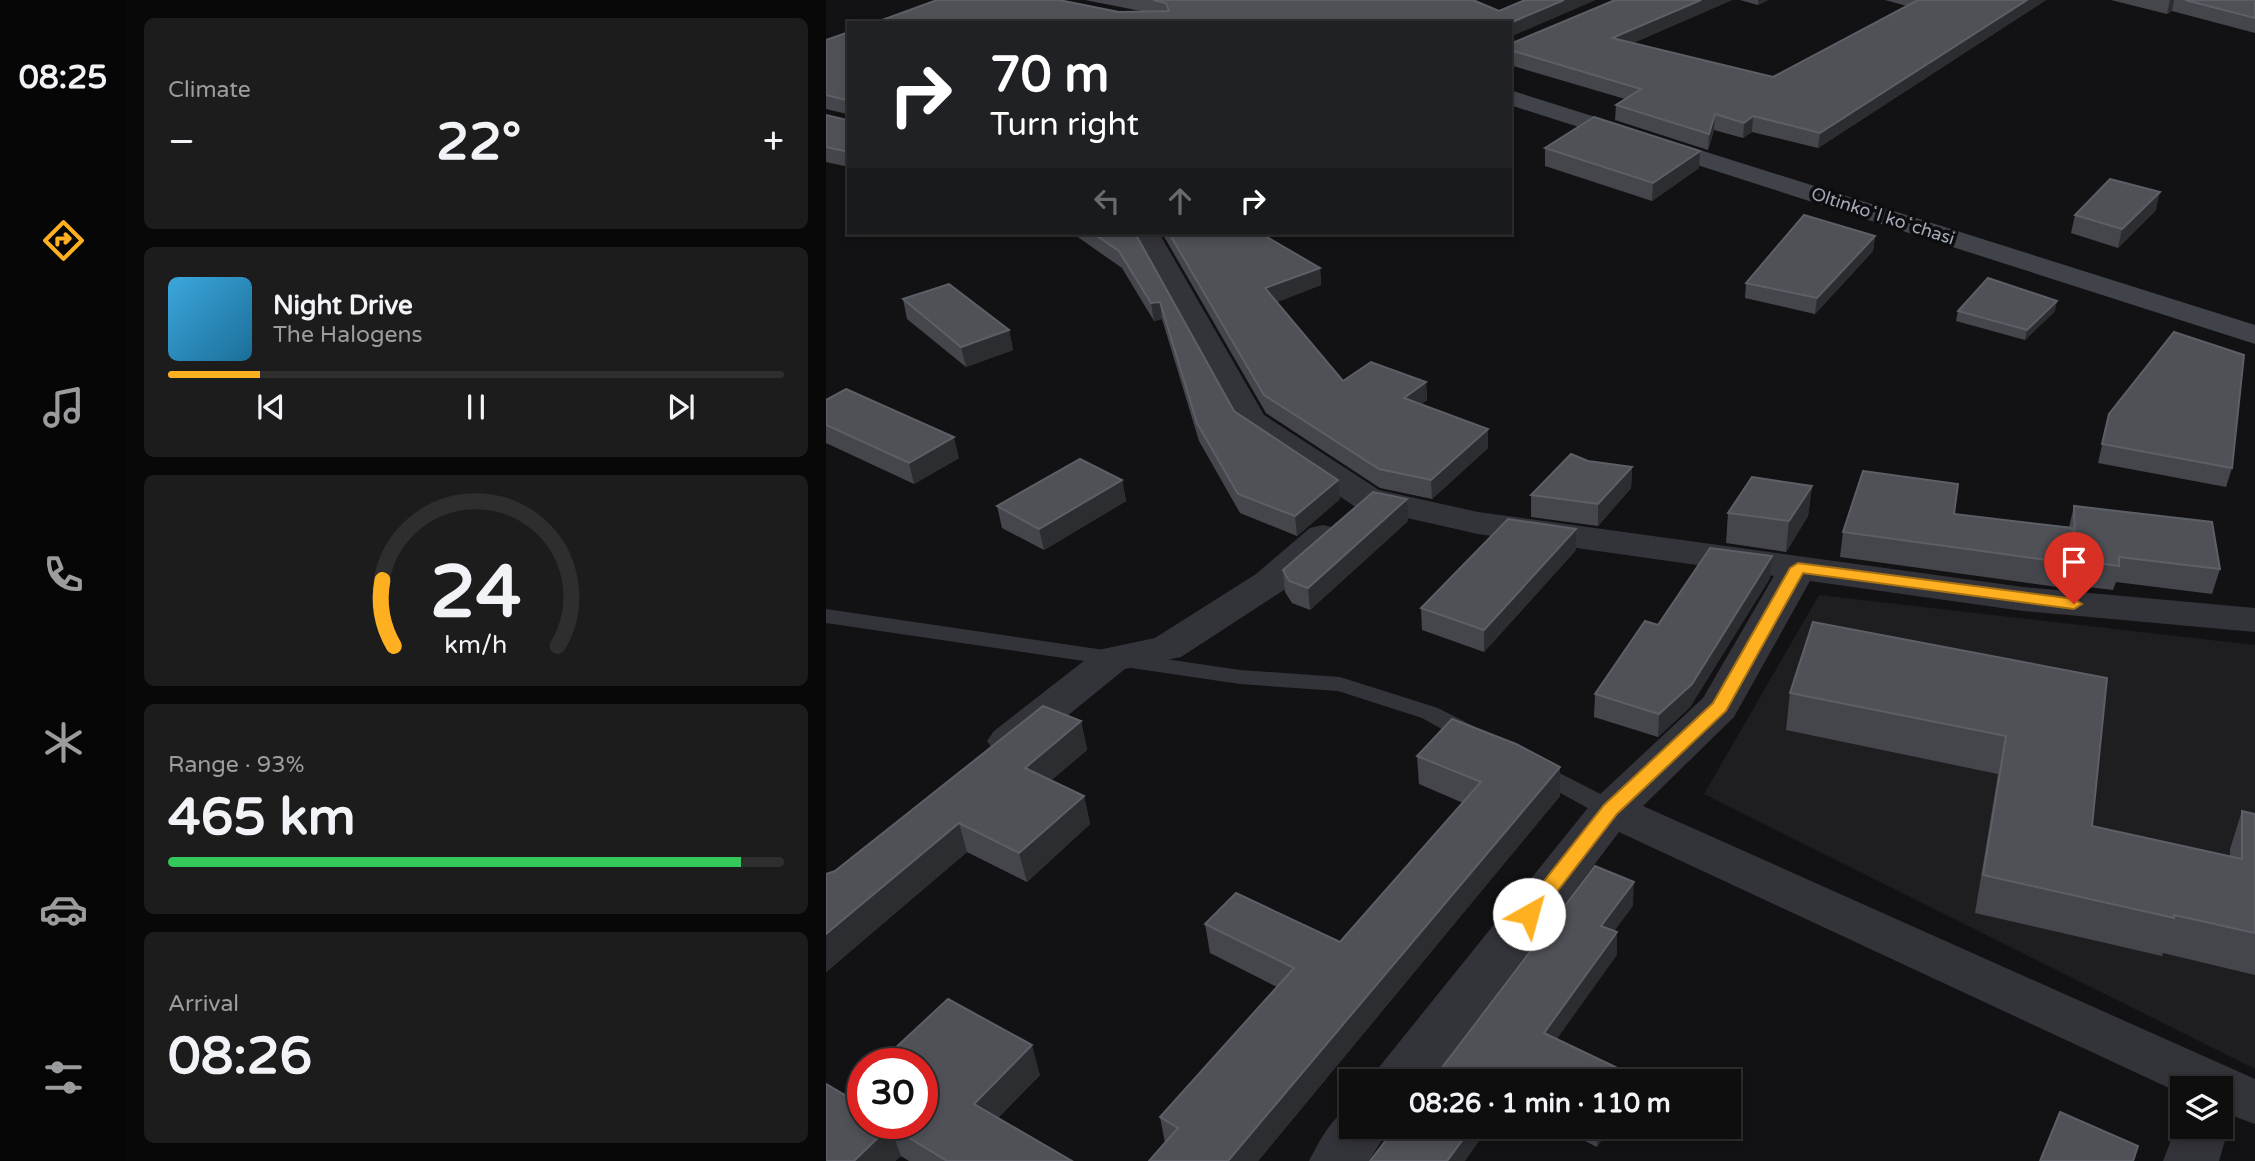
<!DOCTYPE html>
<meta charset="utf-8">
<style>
:root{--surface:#0e0e0f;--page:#1c1c1d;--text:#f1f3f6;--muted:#9b9c9e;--line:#2e2e2f;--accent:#ffb020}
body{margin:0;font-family:"Varela Round",sans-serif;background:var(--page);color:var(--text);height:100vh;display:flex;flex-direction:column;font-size:26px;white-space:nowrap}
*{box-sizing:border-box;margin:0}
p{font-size:23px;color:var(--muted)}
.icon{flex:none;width:38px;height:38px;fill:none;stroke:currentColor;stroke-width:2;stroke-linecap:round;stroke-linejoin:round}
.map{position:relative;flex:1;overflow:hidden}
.panel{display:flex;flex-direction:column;gap:18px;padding:18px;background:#080808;width:700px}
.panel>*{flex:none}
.hud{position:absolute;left:21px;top:21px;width:665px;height:214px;border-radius:0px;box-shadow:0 4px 10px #0003,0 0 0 2px var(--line);background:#202124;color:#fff;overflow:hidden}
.controls{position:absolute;left:1344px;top:1076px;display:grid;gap:14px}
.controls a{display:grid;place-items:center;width:63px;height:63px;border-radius:0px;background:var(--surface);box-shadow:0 4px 10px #0003,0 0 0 2px var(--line);font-size:35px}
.speed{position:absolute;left:21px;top:1048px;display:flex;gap:14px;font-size:35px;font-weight:700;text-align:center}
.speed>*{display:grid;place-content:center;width:91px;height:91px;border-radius:50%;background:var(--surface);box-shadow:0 4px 10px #0003,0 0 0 2px var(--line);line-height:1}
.speed .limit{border:10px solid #d22;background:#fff;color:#111}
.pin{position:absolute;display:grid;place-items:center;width:60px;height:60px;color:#fff;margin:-72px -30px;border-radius:50% 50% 50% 0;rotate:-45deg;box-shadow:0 0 7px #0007}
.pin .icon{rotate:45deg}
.me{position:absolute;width:77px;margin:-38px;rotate:38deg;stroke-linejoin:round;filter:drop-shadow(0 0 5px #0008)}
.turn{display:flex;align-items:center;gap:24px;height:147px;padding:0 28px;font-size:32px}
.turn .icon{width:91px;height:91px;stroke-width:2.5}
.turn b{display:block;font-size:49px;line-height:60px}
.lanes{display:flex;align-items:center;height:66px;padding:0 28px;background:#0003;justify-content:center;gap:35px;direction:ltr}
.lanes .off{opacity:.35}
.big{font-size:52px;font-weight:800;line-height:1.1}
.panel .tile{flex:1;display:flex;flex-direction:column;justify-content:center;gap:10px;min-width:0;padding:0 24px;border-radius:10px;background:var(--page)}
.panel .dial{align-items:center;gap:0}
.dial svg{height:182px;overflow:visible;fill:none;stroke:var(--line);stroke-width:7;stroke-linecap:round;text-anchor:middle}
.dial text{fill:var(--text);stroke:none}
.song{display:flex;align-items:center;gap:21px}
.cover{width:84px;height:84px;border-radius:10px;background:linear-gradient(135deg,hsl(200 70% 55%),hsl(200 70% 35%))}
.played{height:7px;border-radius:4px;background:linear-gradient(90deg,var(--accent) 15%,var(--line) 15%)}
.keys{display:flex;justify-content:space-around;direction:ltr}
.heat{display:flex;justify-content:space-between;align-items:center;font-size:38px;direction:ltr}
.charge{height:10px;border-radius:5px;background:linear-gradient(90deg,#34c759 93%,var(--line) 0)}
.trip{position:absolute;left:513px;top:1069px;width:402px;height:70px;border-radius:0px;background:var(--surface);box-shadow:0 4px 10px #0003,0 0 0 2px var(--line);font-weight:800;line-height:70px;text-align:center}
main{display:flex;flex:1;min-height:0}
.dock{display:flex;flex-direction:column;width:126px;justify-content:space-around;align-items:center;background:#060606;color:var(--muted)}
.dock .icon{width:49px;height:49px}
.dock .selected{color:var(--accent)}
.dock b{font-size:32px;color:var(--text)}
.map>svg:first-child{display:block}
.built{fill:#1e1e21}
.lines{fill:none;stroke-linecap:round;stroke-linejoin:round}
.lane{fill:#33343a;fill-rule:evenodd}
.street{fill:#33343a;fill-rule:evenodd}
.secondary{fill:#41434a;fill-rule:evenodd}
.wall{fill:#45464c}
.shaded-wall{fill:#2c2d31}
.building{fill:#4f5157;stroke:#5c5f66;stroke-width:2}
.route{fill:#ffb020;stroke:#a67215;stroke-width:2}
.labels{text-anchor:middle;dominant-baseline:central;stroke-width:7;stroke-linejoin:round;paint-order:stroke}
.far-street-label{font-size:18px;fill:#a2a9b6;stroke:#0d0d0f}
</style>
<main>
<nav class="dock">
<b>08:25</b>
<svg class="icon selected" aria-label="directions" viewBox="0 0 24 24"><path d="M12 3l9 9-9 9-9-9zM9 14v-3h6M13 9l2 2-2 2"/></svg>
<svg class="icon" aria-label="music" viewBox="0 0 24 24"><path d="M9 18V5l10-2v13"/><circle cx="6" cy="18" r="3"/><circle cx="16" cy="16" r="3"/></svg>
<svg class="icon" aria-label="phone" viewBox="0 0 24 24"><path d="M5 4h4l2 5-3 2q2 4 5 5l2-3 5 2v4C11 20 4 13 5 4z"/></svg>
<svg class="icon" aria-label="climate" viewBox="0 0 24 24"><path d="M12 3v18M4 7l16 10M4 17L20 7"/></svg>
<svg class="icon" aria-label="car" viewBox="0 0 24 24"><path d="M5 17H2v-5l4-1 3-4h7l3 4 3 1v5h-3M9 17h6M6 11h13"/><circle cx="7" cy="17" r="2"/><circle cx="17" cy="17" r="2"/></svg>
<svg class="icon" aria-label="filters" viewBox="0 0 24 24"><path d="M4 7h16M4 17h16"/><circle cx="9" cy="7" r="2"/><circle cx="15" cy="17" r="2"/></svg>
</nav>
<section class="panel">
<div class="tile"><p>Climate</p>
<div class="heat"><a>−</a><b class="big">22°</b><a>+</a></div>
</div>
<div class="tile">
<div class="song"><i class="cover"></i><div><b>Night Drive</b><p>The Halogens</p></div></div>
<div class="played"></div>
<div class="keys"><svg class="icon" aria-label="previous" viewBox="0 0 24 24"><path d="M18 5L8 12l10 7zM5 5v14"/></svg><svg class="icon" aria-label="pause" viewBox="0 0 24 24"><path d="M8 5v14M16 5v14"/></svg><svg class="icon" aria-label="next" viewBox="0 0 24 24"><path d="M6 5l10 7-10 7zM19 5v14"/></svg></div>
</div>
<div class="tile dial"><svg viewBox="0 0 100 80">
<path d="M14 69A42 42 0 1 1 86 69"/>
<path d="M14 69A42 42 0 0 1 9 40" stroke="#ffb020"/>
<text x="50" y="56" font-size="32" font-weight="700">24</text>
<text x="50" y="72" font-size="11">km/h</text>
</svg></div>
<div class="tile"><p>Range · 93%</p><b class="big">465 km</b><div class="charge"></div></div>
<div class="tile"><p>Arrival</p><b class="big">08:26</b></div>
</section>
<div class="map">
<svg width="1429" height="1161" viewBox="0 0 1429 1161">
<rect width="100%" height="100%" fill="#121214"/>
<!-- built -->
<polygon class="built" points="993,595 1429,645 1429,1069 878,794"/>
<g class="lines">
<!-- lane -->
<g class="lane">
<polygon points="0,609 414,670 514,677 612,708 655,730 659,736 655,742 647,744 639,742 596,718 512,691 414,684 0,623"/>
<polygon points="710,761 794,804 797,810 794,816 785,819 776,816 702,775 698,769 702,763"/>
</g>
<!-- street -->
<g class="street">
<polygon points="302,233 333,233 438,415 553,490 652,512 1197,587 1429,608 1429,632 1197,611 984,581 908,717 817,806 1429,1079 1429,1124 1396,1112 1403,1127 1393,1161 1337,1161 1356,1112 1356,1127 1395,1127 1395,1088 1356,1088 1356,1094 793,832 604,1082 547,1082 554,1066 769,799 877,698 948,576 652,534 528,506 413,428 310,241"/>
<polygon points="497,525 510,528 516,536 458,590 355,657 299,669 198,751 183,756 168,751 161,741 168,731 272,650 329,638 430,574 484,528"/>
<path d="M525 1108V1127H564L543 1161H483C492 1144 506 1115 525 1108Z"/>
</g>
<!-- secondary -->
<polygon class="secondary" points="684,90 1429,325 1429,344 684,105"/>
</g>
<!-- wall -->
<g class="wall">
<polygon points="259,0 647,0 673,11 684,37 293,12 315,11"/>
<polygon points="789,0 906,0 807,43 947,77 1081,6 1059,0 1220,0 992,148 926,132 917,138 888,130 882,150 789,120 790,105 799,99 684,65 684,44"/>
<polygon points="914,0 942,0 932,5"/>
<polygon points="1285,0 1429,0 1429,33 1346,11 1341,14"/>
<polygon points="23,32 23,167 0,162 0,115 21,120 21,114 0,109 0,40"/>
<polygon points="719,148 874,151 873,168 826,201 719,166"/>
<polygon points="1330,210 1292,248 1245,233 1249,215"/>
<polygon points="246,233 309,233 408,411 514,499 471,536 414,513 373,441 336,319 328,321 296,268"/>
<polygon points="336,233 434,233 494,268 495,285 451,302 517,381 600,382 601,400 595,404 662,429 662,448 606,499 554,488 440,413"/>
<polygon points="1049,236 1047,251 989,314 919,298 920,283"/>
<polygon points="77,299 183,330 187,350 140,367 81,319"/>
<polygon points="1132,311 1229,311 1199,340 1130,321"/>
<polygon points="0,400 133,458 88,484 0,443"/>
<polygon points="1283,414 1406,468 1400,487 1272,463"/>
<polygon points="806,467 805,488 772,526 705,517 705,495"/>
<polygon points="296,480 300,501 218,550 176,528 171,506"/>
<polygon points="986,486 982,516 960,552 900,543 902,513"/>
<polygon points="1248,506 1394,569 1386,594 1290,582 1287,590 1245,585 1245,589 1014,557 1017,532 1128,514 1243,527"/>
<polygon points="582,521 484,610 466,603 459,592 457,570"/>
<polygon points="750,550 658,652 596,630 595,608"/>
<polygon points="944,578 864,707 832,737 768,717 769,694 832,625"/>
<polygon points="1281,678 1266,826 1404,856 1404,849 1416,811 1429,814 1429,975 1337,953 1336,956 1149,913 1172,774 960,730 964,693"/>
<polygon points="255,721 261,750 225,780 258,796 264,824 201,882 141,852 0,972 0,874 9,871"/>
<polygon points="591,756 734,796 432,1161 323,1161 339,1143 334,1117 451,987 384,953 379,924 514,942 637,803 593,784"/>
<polygon points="214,1075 172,1118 246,1161 83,1161 75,1156 69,1161 0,1161 19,1095"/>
<polygon points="731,1127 784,1127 771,1147"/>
</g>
<!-- shaded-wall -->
<g class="shaded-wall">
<polygon points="738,0 770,0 684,37 684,23"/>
<polygon points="875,0 906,0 786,52 786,38"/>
<polygon points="932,0 942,0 932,5"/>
<polygon points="1201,0 1220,0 992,148 994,133"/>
<polygon points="1344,0 1348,0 1346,11 1341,14"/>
<polygon points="889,114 888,130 882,150 883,134"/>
<polygon points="927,116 926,132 917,138 918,123"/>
<polygon points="874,151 873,168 826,201 827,183"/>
<polygon points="1334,192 1330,210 1292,248 1296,229"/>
<polygon points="1049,236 1047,251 989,314 991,298"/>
<polygon points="494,268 495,285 441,306 439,288"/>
<polygon points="1231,301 1229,311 1199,340 1201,330"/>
<polygon points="334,302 336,319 328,321 325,303"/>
<polygon points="183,330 187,350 140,367 135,347"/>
<polygon points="600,382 601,400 579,416 578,398"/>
<polygon points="662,429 662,448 606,499 605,480"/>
<polygon points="128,437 133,458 88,484 83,463"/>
<polygon points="806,467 805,488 772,526 772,504"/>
<polygon points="296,480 300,501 218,550 213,529"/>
<polygon points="512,480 514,499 471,536 469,516"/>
<polygon points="986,486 982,516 960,552 963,521"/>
<polygon points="581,499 582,521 484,610 482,588"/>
<polygon points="750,529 750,550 658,652 658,630"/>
<polygon points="946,556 944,578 864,707 832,737 833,714"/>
<polygon points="255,721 261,750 206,797 199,768"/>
<polygon points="734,767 734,796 432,1161 402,1161"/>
<polygon points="258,796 264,824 201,882 193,853"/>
<polygon points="133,823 141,852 0,972 0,934"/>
<polygon points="808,882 807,906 775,949 775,926"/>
<polygon points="791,932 791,955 718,1057 718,1033"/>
<polygon points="206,1045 214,1075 157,1133 148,1104"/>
<polygon points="64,1126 75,1156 69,1161 28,1161"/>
<polygon points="646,1127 663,1127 639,1161 621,1161"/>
<polygon points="772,1127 784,1127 771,1147"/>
</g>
<!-- building -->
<g class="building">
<polygon points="111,0 233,0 293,12 343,11 340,3 327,0 647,0 673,11 699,0 738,0 684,23 48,23"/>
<polygon points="789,0 875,0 786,38 947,77 1092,0 1201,0 994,133 927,116 918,123 889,114 883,134 790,105 815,89 684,50 684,44"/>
<polygon points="1359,0 1429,0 1429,18"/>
<polygon points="23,32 23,152 0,147 0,115 21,120 21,100 0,95 0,40"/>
<polygon points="768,117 874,151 827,183 719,148"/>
<polygon points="1284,179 1334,192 1296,229 1249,215"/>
<polygon points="978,215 1049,236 991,298 920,283"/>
<polygon points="267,233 309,233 408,411 512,480 469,516 412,494 371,423 334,302 325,303 293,251"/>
<polygon points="343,233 434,233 494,268 439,288 517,381 545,362 600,382 578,398 662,429 605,480 553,469 438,395"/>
<polygon points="1162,278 1231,301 1201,330 1132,311"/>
<polygon points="123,284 183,330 135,347 77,299"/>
<polygon points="1348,332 1418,355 1406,468 1276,444 1283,414"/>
<polygon points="20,389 128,437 83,463 0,425 0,400"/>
<polygon points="745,454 762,461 806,467 772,504 705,495"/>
<polygon points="254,459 296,480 213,529 171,506"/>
<polygon points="1037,471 1132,484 1128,514 1246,528 1249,552 1248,506 1386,522 1394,569 1293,557 1293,566 1250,560 1250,564 1017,532"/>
<polygon points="926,477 986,486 963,521 902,513"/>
<polygon points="547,492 581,499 482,588 463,581 457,570"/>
<polygon points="682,519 750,529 658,630 595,608"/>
<polygon points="884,548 946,556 866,684 833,714 769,694 819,621 832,625"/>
<polygon points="987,622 1281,678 1266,826 1416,859 1416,811 1429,814 1429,933 1348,915 1348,918 1157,875 1180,736 964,693"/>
<polygon points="217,706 255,721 199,768 258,796 193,853 133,823 0,934 0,874 9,871"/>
<polygon points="626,719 690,744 734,767 402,1161 323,1161 352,1128 334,1117 468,968 379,924 410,893 514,942 655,782 591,756"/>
<polygon points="769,866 808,882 775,926 791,932 718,1033 804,1074 799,1082 686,1082 681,1079 679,1082 605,1082"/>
<polygon points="122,999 206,1045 148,1104 246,1161 121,1161 64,1126 28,1161 0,1161 0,1084 19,1095 37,1078 37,1124 96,1124 96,1064 52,1064"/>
<polygon points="1234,1112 1312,1146 1307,1161 1214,1161"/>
<polygon points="570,1127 646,1127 621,1161 544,1161"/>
</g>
<!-- route -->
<polygon class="route" points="972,563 1248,599 1256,604 1248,609 977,573 900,711 791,814 710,919 703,922 696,919 693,914 696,909 778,805 887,703 964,568"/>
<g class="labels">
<!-- far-street labels -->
<g class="far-street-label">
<text transform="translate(1057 216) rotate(18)">Oltinkoʻl koʻchasi</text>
</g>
</g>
</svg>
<div class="controls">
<a><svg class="icon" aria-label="layers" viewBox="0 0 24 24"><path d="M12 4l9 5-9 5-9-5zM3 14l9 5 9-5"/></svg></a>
</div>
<div class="speed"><div class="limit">30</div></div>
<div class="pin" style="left:1248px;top:604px;background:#d93025"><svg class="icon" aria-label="arrive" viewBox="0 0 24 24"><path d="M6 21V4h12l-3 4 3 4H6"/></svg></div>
<svg class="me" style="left:703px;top:914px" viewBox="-20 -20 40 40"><circle r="19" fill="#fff"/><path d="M0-13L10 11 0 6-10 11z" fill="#ffb020"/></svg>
<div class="trip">08:26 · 1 min · 110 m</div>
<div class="hud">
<div class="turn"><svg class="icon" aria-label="right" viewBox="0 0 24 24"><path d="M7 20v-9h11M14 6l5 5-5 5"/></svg><div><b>70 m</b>Turn right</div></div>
<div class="lanes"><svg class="icon off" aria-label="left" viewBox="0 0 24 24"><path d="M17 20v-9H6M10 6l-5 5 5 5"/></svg><svg class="icon off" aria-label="ahead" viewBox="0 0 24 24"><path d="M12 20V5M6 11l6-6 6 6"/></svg><svg class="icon" aria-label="right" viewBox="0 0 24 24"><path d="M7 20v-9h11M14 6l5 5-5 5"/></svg></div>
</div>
</div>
</main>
